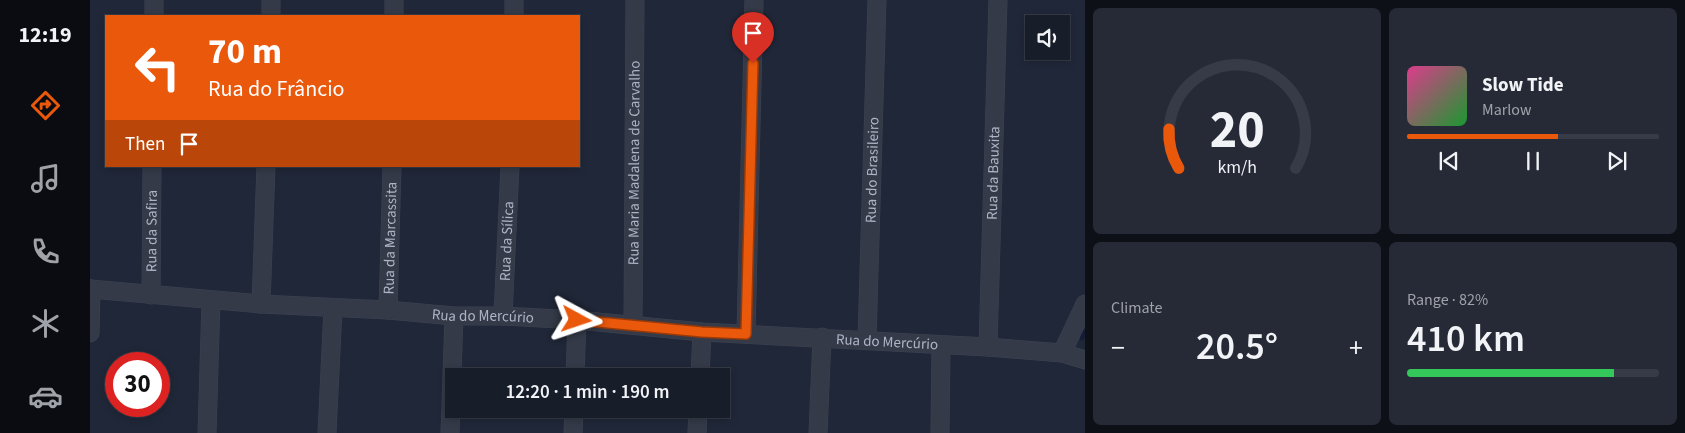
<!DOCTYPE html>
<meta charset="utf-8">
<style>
:root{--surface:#181d2a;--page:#252a36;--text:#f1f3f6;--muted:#9fa2a8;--line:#363b47;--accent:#ea580c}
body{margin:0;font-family:"Source Sans 3",sans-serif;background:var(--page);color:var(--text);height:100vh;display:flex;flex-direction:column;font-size:19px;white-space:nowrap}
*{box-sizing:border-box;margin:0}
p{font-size:16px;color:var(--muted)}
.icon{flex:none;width:28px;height:28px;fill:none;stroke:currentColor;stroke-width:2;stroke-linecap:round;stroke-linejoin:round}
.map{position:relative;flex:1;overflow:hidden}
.sheet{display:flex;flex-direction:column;gap:8px;padding:8px;background:#0d1017;width:600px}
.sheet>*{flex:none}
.top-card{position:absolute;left:15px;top:15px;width:475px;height:152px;border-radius:0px;box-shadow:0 2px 8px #0003,0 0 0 1px var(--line);background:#ea580c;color:#fff;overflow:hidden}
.buttons{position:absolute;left:935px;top:15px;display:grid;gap:10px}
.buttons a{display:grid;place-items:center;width:45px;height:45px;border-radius:0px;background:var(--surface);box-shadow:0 2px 8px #0003,0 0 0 1px var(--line);font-size:25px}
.speed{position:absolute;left:15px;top:352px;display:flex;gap:10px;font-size:25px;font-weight:700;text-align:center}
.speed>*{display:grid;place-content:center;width:65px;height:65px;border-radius:50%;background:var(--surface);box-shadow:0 2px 8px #0003,0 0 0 1px var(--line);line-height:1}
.speed .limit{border:8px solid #d22;background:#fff;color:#111}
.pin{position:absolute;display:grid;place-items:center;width:42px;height:42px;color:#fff;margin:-51px -21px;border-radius:50% 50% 50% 0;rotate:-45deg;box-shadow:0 0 5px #0007}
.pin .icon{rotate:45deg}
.me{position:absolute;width:55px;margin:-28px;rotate:95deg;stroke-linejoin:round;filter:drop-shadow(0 0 4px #0008)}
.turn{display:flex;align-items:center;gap:18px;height:105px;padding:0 20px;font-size:22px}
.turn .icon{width:65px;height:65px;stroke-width:2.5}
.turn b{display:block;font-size:35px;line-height:42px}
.then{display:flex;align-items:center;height:48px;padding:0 20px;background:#0003;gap:10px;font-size:19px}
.big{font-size:38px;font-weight:600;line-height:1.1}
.sheet .widget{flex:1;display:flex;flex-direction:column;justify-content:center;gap:8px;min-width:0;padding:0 18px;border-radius:8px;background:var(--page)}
.sheet .dial{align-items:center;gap:0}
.dial svg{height:130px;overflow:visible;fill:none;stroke:var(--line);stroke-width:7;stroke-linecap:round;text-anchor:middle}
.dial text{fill:var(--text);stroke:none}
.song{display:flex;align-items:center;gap:15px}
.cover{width:60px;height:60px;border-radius:8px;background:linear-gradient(135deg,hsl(330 70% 55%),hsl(130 70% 35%))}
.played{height:5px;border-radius:2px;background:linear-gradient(90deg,var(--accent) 60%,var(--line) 60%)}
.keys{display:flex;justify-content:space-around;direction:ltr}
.heat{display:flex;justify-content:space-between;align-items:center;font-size:28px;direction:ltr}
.charge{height:8px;border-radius:4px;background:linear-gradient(90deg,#34c759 82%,var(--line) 0)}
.sheet .tiles{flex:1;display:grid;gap:8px;grid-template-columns:repeat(2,1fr)}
.trip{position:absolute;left:355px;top:368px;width:285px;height:50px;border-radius:0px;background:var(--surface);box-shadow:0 2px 8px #0003,0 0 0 1px var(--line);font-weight:600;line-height:50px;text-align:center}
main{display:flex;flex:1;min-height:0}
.dock{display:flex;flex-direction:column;width:90px;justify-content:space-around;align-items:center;background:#0a0c11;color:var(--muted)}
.dock .icon{width:35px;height:35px}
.dock .on{color:var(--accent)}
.dock b{font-size:22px;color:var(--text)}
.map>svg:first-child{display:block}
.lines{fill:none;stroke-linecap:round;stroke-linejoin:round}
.stream{stroke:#141d35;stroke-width:4.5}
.minor-casing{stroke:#3d4352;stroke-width:19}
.minor{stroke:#343a48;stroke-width:18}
.route-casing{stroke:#983908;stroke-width:12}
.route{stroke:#ea580c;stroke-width:9}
.labels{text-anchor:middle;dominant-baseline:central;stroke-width:5;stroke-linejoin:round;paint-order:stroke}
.street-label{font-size:15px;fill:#aeb4c5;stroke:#191f2d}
</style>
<main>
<nav class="dock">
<b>12:19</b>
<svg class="icon on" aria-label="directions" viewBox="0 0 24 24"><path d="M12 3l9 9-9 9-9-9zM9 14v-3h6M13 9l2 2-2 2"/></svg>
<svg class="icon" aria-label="music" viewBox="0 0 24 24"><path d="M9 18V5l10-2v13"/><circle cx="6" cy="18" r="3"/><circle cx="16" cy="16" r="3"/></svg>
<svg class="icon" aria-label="phone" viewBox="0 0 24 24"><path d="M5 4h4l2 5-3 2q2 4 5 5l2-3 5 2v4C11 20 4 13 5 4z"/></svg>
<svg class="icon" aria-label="climate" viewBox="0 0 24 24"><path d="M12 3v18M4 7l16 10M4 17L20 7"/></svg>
<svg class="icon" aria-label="car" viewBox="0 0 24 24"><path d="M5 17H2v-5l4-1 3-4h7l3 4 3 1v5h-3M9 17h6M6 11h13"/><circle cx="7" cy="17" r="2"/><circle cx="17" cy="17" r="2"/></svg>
</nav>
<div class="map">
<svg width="995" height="433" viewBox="0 0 995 433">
<rect width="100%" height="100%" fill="#202738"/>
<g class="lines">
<!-- stream -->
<polyline class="stream" points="992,338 995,332"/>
<defs>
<g id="minor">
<polyline points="64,0 64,16"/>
<polyline points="181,16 181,0"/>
<polyline points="304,16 304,0"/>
<polyline points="424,16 424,0"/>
<path id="s1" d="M0 289 171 304 298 310 364 316H413L487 320 612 332 898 347 972 353 995 360"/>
<path id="s2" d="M61 295 62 166"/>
<polyline points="171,304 176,166"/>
<path id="s3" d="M298 310 302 166"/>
<path id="s4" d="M413 316 420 166"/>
<path id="s5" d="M543 325 545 0"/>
<polyline points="0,333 1,289"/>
<polyline points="656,334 664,0"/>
<path id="s6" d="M777 340 787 0"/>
<path id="s7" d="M898 347 908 0"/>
<polyline points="972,353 995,304"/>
<polyline points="485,376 487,320"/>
<polyline points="610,376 612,332"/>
<polyline points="117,433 121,301"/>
<polyline points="237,433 243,308"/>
<polyline points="360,433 364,316"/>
<polyline points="483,433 484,409"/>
<polyline points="607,433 608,409"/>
<polyline points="728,433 732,337"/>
<polyline points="850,433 851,345"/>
</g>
</defs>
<!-- minor casing -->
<use href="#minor" class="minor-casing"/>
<!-- minor -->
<use href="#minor" class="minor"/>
</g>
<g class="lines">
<defs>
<polyline id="route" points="487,320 612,332 656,334 663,63"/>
</defs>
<!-- route casing -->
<use href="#route" class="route-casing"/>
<!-- route -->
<use href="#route" class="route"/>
</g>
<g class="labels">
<!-- street labels -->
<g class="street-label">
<text stroke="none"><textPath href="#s5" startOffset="162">Rua Maria Madalena de Carvalho</textPath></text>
<text stroke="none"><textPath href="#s6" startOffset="170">Rua do Brasileiro</textPath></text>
<text stroke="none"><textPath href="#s7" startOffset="174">Rua da Bauxita</textPath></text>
<text stroke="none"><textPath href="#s2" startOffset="64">Rua da Safira</textPath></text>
<text stroke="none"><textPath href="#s3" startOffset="72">Rua da Marcassita</textPath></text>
<text stroke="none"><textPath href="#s4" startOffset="75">Rua da Sílica</textPath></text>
<text stroke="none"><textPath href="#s1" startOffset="394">Rua do Mercúrio</textPath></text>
<text stroke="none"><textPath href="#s1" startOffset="799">Rua do Mercúrio</textPath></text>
</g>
</g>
</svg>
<div class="buttons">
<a><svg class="icon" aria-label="sound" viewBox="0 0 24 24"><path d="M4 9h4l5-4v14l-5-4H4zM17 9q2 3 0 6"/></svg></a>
</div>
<div class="speed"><div class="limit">30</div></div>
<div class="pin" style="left:663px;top:63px;background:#d93025"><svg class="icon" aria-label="arrive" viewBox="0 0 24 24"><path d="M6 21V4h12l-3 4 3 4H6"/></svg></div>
<svg class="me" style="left:487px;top:320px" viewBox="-20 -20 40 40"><path d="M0-17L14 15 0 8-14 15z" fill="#ea580c" stroke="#fff" stroke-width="4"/></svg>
<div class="trip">12:20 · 1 min · 190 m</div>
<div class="top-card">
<div class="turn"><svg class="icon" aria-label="left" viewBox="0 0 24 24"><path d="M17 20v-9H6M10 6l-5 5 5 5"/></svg><div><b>70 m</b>Rua do Frâncio</div></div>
<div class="then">Then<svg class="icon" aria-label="arrive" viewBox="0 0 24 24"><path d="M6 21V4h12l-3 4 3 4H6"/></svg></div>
</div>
</div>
<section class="sheet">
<div class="tiles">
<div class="widget dial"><svg viewBox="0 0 100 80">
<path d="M14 69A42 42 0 1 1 86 69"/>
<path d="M14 69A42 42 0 0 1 8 45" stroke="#ea580c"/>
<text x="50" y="56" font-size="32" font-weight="700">20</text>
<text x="50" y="72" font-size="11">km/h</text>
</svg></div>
<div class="widget">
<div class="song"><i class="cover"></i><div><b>Slow Tide</b><p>Marlow</p></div></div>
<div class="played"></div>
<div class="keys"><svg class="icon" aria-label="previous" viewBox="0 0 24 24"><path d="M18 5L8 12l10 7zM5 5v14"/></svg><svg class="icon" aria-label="pause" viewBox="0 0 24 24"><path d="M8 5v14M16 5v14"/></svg><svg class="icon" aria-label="next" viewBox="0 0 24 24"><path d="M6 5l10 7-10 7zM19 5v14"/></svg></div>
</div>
<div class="widget"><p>Climate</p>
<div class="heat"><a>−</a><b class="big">20.5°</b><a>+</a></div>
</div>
<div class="widget"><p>Range · 82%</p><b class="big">410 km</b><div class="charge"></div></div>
</div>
</section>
</main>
